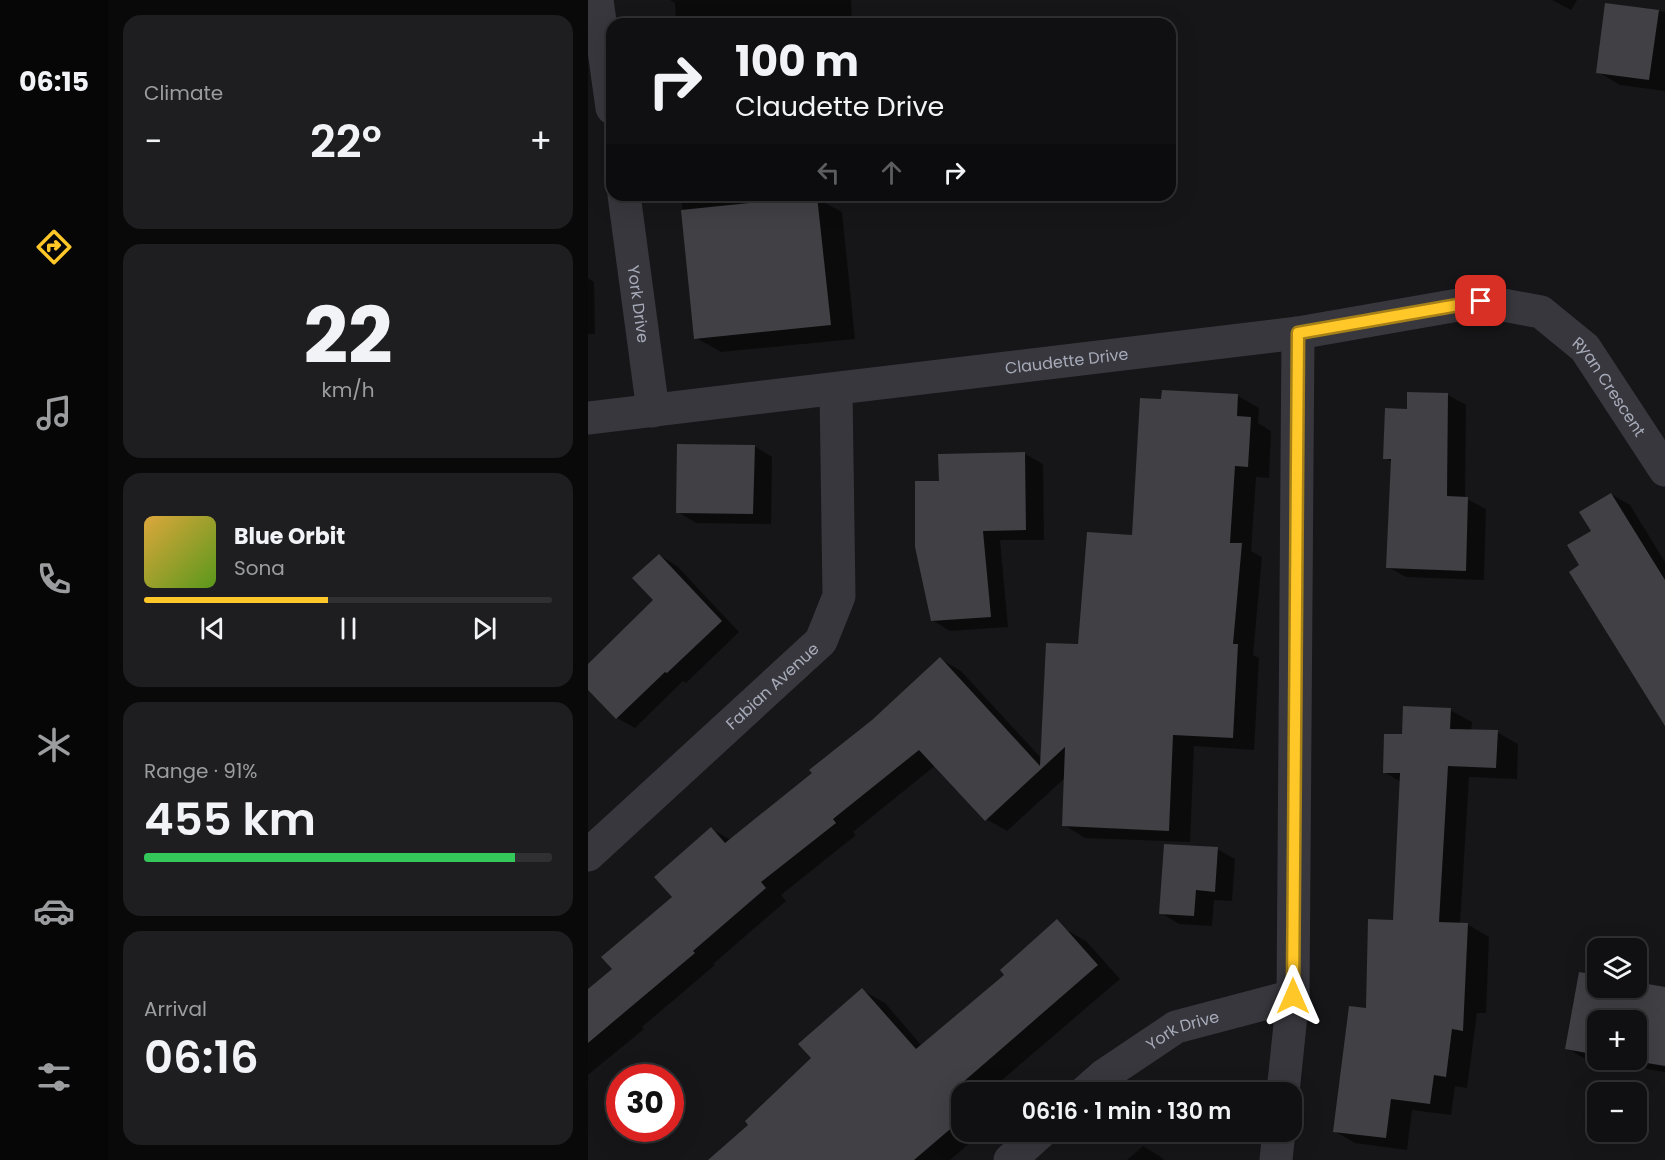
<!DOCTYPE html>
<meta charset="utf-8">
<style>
:root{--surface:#101012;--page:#1e1e20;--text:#f1f3f6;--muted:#9c9d9f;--line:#303032;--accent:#ffc727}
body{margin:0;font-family:Poppins,sans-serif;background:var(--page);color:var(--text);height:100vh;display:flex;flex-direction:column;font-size:22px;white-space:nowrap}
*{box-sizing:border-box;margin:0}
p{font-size:20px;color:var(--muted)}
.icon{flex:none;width:33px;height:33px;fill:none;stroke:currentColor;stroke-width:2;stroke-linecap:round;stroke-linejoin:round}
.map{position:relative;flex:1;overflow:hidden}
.panel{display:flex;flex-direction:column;gap:15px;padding:15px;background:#09090a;width:480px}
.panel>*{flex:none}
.top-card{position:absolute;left:18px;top:18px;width:570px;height:183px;border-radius:18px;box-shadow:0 6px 24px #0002,0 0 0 2px var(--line);background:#101012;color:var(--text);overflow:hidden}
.fabs{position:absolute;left:999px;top:938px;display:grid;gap:12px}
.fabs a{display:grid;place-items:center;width:60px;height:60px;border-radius:12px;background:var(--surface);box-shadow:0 6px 24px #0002,0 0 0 2px var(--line);font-size:30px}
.speed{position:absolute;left:18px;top:1064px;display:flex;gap:12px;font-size:30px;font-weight:700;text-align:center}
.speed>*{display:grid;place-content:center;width:78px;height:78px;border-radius:50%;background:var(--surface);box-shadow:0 6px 24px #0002,0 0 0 2px var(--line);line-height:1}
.speed .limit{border:9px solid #d22;background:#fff;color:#111}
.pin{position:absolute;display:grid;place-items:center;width:51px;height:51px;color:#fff;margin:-26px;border-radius:12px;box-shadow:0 3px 9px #0006}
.me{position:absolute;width:66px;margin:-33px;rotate:0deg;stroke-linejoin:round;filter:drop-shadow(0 0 4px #0008)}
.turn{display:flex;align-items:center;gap:21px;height:126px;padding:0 30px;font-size:27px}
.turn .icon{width:78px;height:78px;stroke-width:2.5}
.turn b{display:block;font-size:42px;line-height:51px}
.lanes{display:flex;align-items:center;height:57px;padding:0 30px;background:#0003;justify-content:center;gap:30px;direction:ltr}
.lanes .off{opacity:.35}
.big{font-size:45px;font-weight:600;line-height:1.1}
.panel .card{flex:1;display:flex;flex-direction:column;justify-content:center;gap:9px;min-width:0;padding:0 21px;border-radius:18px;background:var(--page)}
.panel .dial{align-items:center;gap:0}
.dial b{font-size:78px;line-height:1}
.song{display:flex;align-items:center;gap:18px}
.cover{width:72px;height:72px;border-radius:9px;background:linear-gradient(135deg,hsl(40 70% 55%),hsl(90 70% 35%))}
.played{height:6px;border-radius:3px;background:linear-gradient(90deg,var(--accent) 45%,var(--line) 45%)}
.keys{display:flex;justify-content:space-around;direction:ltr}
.heat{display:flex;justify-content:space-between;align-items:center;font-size:33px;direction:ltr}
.charge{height:9px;border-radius:4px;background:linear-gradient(90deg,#34c759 91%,var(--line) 0)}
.trip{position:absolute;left:363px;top:1082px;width:351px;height:60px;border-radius:18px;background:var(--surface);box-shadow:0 6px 24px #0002,0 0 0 2px var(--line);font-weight:600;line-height:60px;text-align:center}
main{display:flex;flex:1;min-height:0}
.tab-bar{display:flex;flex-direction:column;width:108px;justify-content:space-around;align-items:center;background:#060607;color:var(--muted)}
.tab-bar .icon{width:42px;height:42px}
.tab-bar .current{color:var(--accent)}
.tab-bar b{font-size:27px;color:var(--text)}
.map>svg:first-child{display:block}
.shadow{fill:#0007;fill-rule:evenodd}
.building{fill:#404045}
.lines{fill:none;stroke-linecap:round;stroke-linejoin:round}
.street{stroke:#37373d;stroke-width:33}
.route-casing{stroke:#a68119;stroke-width:15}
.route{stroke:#ffc727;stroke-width:10}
.labels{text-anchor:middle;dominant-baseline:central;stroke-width:6;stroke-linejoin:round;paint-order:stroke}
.street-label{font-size:16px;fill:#a7abb9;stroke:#111113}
</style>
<main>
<nav class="tab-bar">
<b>06:15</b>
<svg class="icon current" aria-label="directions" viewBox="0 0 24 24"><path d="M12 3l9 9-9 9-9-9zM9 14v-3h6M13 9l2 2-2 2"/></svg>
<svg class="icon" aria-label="music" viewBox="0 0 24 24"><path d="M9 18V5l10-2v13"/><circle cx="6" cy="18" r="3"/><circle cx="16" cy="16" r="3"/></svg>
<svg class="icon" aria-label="phone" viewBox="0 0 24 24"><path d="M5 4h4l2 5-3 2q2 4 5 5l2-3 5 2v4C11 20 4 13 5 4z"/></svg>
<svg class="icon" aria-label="climate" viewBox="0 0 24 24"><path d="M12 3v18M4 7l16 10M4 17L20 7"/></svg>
<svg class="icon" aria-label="car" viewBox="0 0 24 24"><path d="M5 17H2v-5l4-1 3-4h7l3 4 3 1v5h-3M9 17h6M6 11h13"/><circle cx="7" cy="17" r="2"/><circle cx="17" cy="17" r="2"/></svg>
<svg class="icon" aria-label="filters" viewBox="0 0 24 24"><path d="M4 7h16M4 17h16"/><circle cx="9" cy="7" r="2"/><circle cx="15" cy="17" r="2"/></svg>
</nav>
<section class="panel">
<div class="card"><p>Climate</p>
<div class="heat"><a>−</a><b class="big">22°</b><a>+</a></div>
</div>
<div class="card dial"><b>22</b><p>km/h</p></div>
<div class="card">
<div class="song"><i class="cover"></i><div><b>Blue Orbit</b><p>Sona</p></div></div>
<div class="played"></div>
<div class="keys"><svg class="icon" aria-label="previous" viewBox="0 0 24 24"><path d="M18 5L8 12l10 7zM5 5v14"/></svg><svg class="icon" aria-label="pause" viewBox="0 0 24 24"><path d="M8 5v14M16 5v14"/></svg><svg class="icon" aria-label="next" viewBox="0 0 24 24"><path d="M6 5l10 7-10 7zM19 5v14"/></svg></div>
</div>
<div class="card"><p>Range · 91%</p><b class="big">455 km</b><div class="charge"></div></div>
<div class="card"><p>Arrival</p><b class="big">06:16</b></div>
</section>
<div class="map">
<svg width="1077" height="1160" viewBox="0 0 1077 1160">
<rect width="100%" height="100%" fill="#161618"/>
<!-- shadow -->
<g class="shadow">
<polygon points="82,0 263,0 264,24 88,24 87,3"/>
<polygon points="964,0 989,0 983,10"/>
<polygon points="1018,4 1077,12 1077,91 1032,85 1010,72"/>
<polygon points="93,195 237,195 237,203 254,212 267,339 133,352 108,338"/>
<polygon points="0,278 6,282 7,334 0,334"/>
<polygon points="821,394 860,395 878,405 877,498 898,509 896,580 818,577 800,567 804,462 797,458 821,410"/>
<polygon points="650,396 671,408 670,423 683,431 681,478 668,477 663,551 674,557 665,655 671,658 666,750 606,746 602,842 497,838 476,825 477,778 419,831 398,819 348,765 265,832 268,835 193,895 198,901 125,964 127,965 54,1027 56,1029 0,1075 0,991 26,970 86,897 124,829 143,840 226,773 352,659 373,671 454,759 492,646 545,537 575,401"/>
<polygon points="166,446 184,457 183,524 108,523 90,512"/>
<polygon points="437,454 455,464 456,540 412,540 420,627 362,631 344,620 352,482"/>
<polygon points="1023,494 1042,505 1077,562 1077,726 993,566 1005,532"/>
<polygon points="71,555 89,566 151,632 98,683 95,681 47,728 29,718 0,688 0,666 67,601"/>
<polygon points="862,710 884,722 883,731 909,732 930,744 929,779 881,777 872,924 879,924 901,937 898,1013 889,1013 879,1088 867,1086 863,1115 824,1110 819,1150 767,1143 746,1131 779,1010 806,922 813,782 796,772 816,735"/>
<polygon points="629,849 647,859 644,901 626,900 624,926 591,924 573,913"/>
<polygon points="475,928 498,941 532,979 400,1092 374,1092 374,1131 396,1131 362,1160 122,1160 163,1125 225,1059 274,990 297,1003 334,1046"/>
<path d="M1010 987 1077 989V1072L997 1059 979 1048ZM1010 1020H1048V1059H1010Z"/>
<polygon points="555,1146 573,1157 576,1160 539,1160"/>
</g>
<!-- building -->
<g class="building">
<polygon points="1017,3 1071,10 1061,80 1008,73"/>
<polygon points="229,196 243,325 106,339 93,210"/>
<polygon points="574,390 650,394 649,416 663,417 660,467 647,466 642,543 654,543 645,644 650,644 645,738 585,735 581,831 474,826 477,747 397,821 331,750 245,819 248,823 173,882 178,888 105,951 107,953 0,1043 0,989 24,969 13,957 84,897 66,877 123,827 137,843 224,773 221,770 284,720 352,657 452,766 458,643 490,644 499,532 544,535 552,398 573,399"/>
<polygon points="819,392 860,393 859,496 880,497 878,571 798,568 803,459 795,459 797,408 819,409"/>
<polygon points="89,444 167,445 165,514 88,513"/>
<polygon points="437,452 438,530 395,531 403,617 343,621 327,547 327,481 351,481 350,454"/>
<polygon points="1023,493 1077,580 1077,726 981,572 991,565 979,545 1003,531 991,512"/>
<polygon points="71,554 134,621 79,673 77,672 28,719 0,690 0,664 65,600 44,578"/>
<polygon points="815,706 863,708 862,729 910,730 908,768 860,766 851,922 880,923 875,1031 864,1029 858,1077 846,1075 842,1104 803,1099 798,1138 745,1132 761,1006 778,1008 780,919 805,920 812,773 795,773 796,734 814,734"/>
<polygon points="576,844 630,847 627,892 608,890 606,916 571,914"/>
<polygon points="469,919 510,965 374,1083 374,1119 326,1160 120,1160 160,1125 157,1121 223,1058 210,1044 274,988 328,1049 416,975 412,970"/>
<polygon points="991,972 1010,975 1010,987 1048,987 1048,982 1077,987 1077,1066 1035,1059 1048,1059 1048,1020 1010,1020 1010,1055 977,1049"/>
</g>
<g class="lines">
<!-- street -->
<g class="street">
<polyline points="9,0 24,108"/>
<path id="s1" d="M36 195 65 411"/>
<path id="s2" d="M0 418 710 333 893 301 953 312 997 348 1077 470"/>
<path id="s3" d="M0 855 233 641 251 596 248 390"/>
<path id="s4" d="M497 1092 515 1076 588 1027 705 996"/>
<polyline points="695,1092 705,996 710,333"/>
<polyline points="422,1160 454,1131"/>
<polyline points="688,1160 691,1131"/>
</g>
</g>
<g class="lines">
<defs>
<polyline id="route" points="705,996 710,333 893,301"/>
</defs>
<!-- route casing -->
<use href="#route" class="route-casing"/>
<!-- route -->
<use href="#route" class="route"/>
</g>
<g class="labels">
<!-- street labels -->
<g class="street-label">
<text stroke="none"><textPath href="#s1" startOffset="110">York Drive</textPath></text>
<text stroke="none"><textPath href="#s2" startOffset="482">Claudette Drive</textPath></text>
<text stroke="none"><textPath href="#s2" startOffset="1064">Ryan Crescent</textPath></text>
<text stroke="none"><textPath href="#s3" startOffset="250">Fabian Avenue</textPath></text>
<text stroke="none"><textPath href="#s4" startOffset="117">York Drive</textPath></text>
</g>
</g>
</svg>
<div class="fabs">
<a><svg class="icon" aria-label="layers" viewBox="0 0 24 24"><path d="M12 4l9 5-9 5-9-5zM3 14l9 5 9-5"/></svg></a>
<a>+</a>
<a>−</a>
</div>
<div class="speed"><div class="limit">30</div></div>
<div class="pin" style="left:893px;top:301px;background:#d93025"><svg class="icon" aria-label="arrive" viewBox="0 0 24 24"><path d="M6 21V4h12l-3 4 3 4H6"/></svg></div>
<svg class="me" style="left:705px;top:996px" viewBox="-20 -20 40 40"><path d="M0-17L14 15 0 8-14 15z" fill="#ffc727" stroke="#fff" stroke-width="4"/></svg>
<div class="trip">06:16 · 1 min · 130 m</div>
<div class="top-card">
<div class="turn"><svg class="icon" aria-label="right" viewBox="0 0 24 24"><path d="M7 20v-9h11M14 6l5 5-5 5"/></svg><div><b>100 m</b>Claudette Drive</div></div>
<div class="lanes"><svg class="icon off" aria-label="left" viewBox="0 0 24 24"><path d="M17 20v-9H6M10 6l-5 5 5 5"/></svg><svg class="icon off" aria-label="ahead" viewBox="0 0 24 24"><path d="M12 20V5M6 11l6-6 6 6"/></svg><svg class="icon" aria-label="right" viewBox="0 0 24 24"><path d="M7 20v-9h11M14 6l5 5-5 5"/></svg></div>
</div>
</div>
</main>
